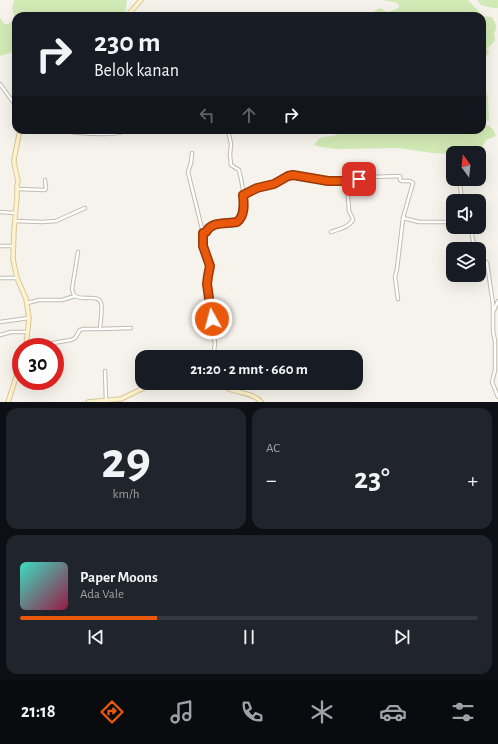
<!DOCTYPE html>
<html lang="id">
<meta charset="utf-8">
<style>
:root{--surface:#171b24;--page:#20242c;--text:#f1f3f6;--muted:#9ea1a6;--line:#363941;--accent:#ea580c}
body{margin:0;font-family:"Alegreya Sans",sans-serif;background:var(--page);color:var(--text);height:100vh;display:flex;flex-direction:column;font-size:15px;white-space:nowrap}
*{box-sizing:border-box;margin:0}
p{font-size:13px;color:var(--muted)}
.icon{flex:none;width:22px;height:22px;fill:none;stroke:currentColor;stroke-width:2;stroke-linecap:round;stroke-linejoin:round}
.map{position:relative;height:402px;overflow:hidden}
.sheet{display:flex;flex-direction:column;gap:6px;padding:6px;background:#0d0f14;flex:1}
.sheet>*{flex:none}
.banner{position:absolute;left:12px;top:12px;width:474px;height:122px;border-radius:12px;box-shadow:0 4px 16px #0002;background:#171b24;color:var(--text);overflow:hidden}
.needle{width:26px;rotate:345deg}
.tools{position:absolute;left:446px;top:146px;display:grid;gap:8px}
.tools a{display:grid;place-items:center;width:40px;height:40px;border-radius:8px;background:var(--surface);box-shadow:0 4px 16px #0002;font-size:20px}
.speed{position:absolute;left:12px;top:338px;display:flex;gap:8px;font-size:20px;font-weight:700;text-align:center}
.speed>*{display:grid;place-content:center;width:52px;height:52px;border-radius:50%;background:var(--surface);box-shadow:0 4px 16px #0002;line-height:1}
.speed .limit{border:6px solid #d22;background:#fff;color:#111}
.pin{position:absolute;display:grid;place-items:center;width:34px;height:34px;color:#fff;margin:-17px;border-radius:8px;box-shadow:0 2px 6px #0006}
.me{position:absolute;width:44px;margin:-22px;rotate:353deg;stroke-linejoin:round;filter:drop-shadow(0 0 3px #0008)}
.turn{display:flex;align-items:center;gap:14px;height:84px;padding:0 16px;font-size:18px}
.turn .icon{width:52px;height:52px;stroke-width:2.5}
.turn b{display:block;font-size:28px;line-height:34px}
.lanes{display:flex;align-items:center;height:38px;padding:0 16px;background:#0003;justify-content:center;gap:20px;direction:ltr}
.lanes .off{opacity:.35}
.big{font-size:30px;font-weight:700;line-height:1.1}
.sheet .tile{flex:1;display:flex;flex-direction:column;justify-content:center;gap:6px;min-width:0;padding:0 14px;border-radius:12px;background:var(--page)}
.sheet .dial{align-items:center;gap:0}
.dial b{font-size:52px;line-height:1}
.song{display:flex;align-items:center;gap:12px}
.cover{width:48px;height:48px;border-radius:6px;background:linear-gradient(135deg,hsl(170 70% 55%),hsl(340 70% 35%))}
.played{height:4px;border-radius:2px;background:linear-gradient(90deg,var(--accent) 30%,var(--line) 30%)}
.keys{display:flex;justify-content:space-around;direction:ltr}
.heat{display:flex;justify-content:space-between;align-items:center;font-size:22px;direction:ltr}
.sheet .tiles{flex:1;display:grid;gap:6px;grid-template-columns:1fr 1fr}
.tile:last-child{grid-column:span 2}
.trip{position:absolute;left:135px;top:350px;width:228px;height:40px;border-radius:12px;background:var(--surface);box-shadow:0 4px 16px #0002;font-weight:700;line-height:40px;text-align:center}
.dock{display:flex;height:64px;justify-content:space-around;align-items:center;background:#090b0e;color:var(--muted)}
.dock .icon{width:28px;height:28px}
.dock .active{color:var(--accent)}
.dock b{font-size:18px;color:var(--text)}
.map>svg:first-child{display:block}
.green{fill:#d2eab5}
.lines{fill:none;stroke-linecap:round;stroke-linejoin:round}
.street-casing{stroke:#c2bbae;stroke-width:4.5}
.secondary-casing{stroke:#d6c79b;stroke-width:5.5}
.street{stroke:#fff;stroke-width:2.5}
.secondary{stroke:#fff3cd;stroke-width:3.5}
.route-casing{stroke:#983908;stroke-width:10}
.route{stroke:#ea580c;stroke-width:7}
</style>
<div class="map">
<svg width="498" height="402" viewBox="0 0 498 402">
<rect width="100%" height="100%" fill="#f6f3ec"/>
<!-- green -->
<g class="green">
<polygon points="14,0 127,0 125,15 123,16 16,16 16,54 13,52 0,56 0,18 5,24 8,24 14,20 15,18 12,8"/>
<path d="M375 0H468L483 16 492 17C496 23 498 27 494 33L495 40 492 44 487 48 489 53 488 55 483 57 482 59V16H372L371 13 380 8 387 12 397 9 399 7V5L397 3 383 0Z"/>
<path d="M477 0H498V8C495 9 484 6 481 5 480 4 478 1 477 0Z"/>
<polygon points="482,82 488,97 489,121 482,120"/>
<path d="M482 125 490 126 491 128 493 129 496 136 486 140 480 151 461 153 455 152 451 154 432 153 399 148 337 149 321 147 314 145C314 144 318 140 319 139 326 134 335 140 341 130H482Z"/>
</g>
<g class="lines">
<defs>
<g id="street">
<polyline points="0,84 16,106"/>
<path d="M57 130C76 133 112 137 130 130"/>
<polyline points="192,153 191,163 188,172 203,233 203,246 210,265 207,276 207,284 215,344 213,357"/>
<polyline points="459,179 461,192 462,201"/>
<polyline points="17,189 45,190 46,188 45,180"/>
<polyline points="243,195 257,188 277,183 288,175 293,175 328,181 347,181 371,177 400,176 400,180 402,181 410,181 413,183 403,218 397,269 395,277 398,299"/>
<polyline points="0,212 15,213"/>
<polyline points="403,218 419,222 453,222"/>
<polyline points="15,221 42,222 56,221 85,208"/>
<polyline points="473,227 472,236 475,249"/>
<path d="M331 232C339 229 348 228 353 220L352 217 349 211 347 181"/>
<path d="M203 233 206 232C212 221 226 224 237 222 249 213 242 182 239 170L231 165 230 155 231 144 228 130"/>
<polyline points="0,246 13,246"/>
<path d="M78 252 72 289C73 291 73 294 74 295 81 302 98 293 101 303 103 309 100 323 100 329"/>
<polyline points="479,260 485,261 487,263 493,304 493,331 495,341 495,370 492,382 498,397"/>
<polyline points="0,278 17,278"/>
<polyline points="27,303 39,300 62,300 75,296"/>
<polyline points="494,310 498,301"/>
<polyline points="0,322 29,318"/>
<polyline points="0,335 11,332 28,332"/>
<polyline points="28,347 71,340 75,338 80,330 84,329 100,329 131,328"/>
<polyline points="105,371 106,400"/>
</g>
<g id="secondary">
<polyline points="127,16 141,0"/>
<polyline points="20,130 14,159 14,163 18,181 17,186 17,197 14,230 13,259 17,278 26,299 29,318 26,347"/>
<path d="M217 383C222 385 226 388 232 390 241 393 255 394 261 402"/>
<polyline points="8,402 21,362"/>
<polyline points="88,402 121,399 154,383"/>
</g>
</defs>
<!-- street casing -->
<use href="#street" class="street-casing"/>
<!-- secondary casing -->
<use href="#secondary" class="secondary-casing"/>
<!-- street -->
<use href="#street" class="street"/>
<!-- secondary -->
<use href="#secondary" class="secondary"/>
</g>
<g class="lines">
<defs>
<path id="route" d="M212 319 207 284 208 276 210 266 203 246V233L206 232C212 221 226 224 237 222 245 216 244 204 243 195L257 188 274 184 288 176 293 175 328 181H347L359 179"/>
</defs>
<!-- route casing -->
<use href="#route" class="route-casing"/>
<!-- route -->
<use href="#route" class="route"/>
</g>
</svg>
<div class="tools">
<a><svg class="needle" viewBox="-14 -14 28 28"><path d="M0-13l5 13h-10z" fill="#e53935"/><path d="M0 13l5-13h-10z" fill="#9ea1a6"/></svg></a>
<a><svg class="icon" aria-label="sound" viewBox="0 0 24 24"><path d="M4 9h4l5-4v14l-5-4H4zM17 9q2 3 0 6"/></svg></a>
<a><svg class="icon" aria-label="layers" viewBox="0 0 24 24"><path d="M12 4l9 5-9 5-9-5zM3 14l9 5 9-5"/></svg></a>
</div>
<div class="speed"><div class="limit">30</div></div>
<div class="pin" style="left:359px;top:179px;background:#d93025"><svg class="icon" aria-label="arrive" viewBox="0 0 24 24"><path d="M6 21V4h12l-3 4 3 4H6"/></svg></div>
<svg class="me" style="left:212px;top:319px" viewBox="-20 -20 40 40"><circle r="17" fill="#ea580c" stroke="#fff" stroke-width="3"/><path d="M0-11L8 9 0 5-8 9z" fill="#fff"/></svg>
<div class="trip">21:20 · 2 mnt · 660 m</div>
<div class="banner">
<div class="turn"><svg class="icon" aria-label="right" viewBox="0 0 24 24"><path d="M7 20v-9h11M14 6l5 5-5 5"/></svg><div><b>230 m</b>Belok kanan</div></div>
<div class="lanes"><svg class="icon off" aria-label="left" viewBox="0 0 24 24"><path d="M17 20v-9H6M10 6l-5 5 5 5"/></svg><svg class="icon off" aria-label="ahead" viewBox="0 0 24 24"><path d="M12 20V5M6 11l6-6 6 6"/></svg><svg class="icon" aria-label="right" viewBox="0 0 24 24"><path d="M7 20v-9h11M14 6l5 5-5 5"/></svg></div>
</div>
</div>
<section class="sheet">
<div class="tiles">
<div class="tile dial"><b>29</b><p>km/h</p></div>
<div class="tile"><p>AC</p>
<div class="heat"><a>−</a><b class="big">23°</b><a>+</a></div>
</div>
<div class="tile">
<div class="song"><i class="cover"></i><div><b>Paper Moons</b><p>Ada Vale</p></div></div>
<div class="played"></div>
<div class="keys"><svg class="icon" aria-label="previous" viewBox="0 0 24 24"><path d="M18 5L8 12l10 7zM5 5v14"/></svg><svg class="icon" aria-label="pause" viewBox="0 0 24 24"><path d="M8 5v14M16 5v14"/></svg><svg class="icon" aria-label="next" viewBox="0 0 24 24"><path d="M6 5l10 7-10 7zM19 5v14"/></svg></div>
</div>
</div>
</section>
<nav class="dock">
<b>21:18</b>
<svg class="icon active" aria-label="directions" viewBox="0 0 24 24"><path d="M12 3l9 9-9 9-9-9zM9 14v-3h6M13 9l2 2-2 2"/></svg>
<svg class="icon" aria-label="music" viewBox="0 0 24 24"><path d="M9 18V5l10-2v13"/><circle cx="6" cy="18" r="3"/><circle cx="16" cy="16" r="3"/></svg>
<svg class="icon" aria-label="phone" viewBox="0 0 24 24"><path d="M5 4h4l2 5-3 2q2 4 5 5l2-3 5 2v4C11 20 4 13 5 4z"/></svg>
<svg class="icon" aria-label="climate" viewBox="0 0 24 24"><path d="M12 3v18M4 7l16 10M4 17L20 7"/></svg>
<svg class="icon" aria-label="car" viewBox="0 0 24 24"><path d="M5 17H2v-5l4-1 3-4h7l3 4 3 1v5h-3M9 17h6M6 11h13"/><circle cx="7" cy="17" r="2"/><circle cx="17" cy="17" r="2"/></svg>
<svg class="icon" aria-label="filters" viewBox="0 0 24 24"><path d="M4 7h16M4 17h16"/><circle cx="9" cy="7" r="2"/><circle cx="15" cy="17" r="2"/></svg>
</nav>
